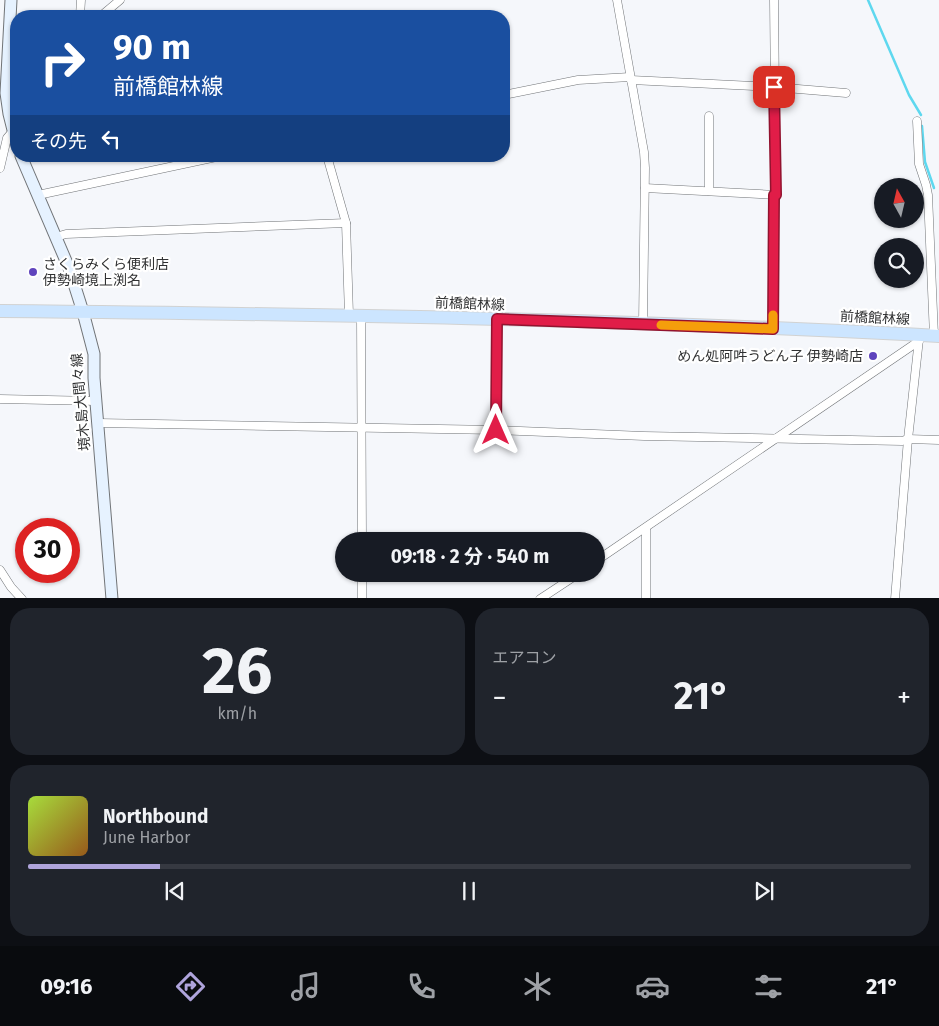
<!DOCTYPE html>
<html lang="ja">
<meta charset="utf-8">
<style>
:root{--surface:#171b24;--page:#20242c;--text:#f1f3f6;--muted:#9ea1a6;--line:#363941;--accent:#afa4dc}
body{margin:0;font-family:"Fira Sans","Noto Sans JP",sans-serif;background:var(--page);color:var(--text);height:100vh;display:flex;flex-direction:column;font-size:19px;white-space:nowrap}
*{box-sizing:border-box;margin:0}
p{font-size:16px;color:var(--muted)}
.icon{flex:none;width:28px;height:28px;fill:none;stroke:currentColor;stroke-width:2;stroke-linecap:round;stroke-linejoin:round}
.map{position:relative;height:598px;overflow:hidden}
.side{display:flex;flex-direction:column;gap:10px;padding:10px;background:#0d0f14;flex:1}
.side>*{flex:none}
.hud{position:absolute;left:10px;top:10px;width:500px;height:152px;border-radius:20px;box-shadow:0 1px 4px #0004;background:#1a4fa0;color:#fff;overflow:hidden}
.needle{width:32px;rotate:352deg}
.tools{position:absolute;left:874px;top:178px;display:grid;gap:10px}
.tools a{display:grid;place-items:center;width:50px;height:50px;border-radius:50%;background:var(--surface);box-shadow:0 1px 4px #0004;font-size:25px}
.speed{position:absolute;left:15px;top:518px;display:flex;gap:10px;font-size:25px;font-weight:700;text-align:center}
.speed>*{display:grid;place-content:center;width:65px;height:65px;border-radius:50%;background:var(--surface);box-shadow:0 1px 4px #0004;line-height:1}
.speed .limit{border:8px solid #d22;background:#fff;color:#111}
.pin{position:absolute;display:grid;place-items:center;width:42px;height:42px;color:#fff;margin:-21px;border-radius:10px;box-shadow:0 2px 8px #0006}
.me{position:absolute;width:55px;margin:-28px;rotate:0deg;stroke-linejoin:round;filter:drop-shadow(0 0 4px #0008)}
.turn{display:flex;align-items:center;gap:18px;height:105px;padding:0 20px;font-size:22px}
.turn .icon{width:65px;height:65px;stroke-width:2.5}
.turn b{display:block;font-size:35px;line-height:42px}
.then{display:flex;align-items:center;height:48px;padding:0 20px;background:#0003;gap:10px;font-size:19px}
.big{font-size:38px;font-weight:700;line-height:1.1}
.side .tile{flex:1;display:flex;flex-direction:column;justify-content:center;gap:8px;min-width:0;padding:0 18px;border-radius:20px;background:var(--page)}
.side .dial{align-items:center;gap:0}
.dial b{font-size:65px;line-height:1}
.song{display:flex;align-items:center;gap:15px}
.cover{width:60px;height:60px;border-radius:8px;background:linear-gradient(135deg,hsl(80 70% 55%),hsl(30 70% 35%))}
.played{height:5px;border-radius:2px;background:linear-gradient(90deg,var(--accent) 15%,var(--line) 15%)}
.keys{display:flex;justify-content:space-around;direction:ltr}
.heat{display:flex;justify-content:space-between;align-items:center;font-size:28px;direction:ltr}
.side .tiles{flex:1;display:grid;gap:10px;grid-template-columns:1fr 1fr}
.tile:last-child{grid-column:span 2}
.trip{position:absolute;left:335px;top:532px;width:270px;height:50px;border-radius:25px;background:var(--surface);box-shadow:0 1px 4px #0004;font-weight:700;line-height:50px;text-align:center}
.tabs{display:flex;height:80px;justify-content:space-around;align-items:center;background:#090b0e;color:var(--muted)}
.tabs .icon{width:35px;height:35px}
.tabs .selected{color:var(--accent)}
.tabs b{font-size:22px;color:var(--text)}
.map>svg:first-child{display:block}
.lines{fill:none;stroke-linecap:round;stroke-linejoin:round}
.stream{stroke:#5ed8ef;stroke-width:2.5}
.minor-casing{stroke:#717477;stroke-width:9}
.secondary-casing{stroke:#717477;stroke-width:13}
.primary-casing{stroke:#d1d2d2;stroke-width:14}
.minor{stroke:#fff;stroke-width:8}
.secondary{stroke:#e6f2ff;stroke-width:11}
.primary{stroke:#cce5ff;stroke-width:12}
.route-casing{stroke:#92132f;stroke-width:12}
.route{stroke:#e11d48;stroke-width:9}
.slow{stroke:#f59e0b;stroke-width:9}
.poi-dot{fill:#5f44bd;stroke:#fff;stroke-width:2}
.labels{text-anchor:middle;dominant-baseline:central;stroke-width:4.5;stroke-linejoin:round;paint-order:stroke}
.poi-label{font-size:14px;fill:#303132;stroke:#fff;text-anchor:start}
.street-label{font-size:14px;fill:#303132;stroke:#fff}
</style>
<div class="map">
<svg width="939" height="599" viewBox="0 0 939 599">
<rect width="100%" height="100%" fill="#f5f7fb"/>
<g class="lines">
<!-- stream -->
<g class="stream">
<polyline points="868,0 909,95 921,115"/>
<polyline points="922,126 925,162 934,188"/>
</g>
<defs>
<g id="minor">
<polyline points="617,0 644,152 645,168 643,324"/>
<polyline points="80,16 81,0"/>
<polyline points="101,16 120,0"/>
<polyline points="631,80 774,87 846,93"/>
<polyline points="504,95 578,80 630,77"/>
<polyline points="8,110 16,103"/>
<polyline points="709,116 709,191"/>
<polyline points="917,121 919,164 926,185 928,195 934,336"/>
<polyline points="327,156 346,223 349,315"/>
<polyline points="0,168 7,138 13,131"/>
<polyline points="645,188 776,195 774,0"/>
<polyline points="38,195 221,156"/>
<polyline points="56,237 66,234 346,223"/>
<polyline points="361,316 362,541"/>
<polyline points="773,329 774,195"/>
<polyline points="0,399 96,401"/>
<polyline points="98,423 497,430 644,436 902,441 908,439 939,440"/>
<polyline points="497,430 497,319"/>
<polyline points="596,561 919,341"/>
<polyline points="0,570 11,587 22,599"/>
<polyline points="362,599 362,574"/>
<polyline points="540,599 578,574"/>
<polyline points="646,599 646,529"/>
<polyline points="895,599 908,439 919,339"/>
</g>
<g id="secondary">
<polyline points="11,0 6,93 9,114 16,142"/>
<polyline points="21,156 69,268 83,312 94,354 94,378 112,599"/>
</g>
<path id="primary" d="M0 311C313 314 626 319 939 336"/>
</defs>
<!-- minor casing -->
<use href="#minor" class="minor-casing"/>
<!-- secondary casing -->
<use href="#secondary" class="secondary-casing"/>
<!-- primary casing -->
<use href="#primary" class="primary-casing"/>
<!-- minor -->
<use href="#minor" class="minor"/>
<!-- secondary -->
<use href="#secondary" class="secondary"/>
<!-- primary -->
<use href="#primary" class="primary"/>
</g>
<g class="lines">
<defs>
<polyline id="route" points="496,430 497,319 773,329 774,195 776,195 774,87"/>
</defs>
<!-- route casing -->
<use href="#route" class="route-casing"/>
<!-- route -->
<use href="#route" class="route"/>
<!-- slow -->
<polyline class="slow" points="661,325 773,329 773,315"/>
</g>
<!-- markers -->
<g class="poi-dot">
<circle cx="33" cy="272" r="5"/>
<circle cx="873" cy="356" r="5"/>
</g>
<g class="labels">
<!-- poi labels -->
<g class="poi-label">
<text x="43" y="264">さくらみくら便利店<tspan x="43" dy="16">伊勢崎境上渕名</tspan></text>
<text x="863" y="356" text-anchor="end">めん処阿吽うどん子 伊勢崎店</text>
</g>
<!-- street labels -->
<g class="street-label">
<text transform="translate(470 304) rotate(2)">前橋館林線</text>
<text transform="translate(875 318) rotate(3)">前橋館林線</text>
<text transform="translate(81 402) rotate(-95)">境木島大間々線</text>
</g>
</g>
</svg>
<div class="tools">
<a><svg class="needle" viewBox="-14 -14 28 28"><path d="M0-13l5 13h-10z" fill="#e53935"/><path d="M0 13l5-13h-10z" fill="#9ea1a6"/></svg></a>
<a><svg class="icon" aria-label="search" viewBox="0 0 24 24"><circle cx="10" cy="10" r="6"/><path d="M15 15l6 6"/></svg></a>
</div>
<div class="speed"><div class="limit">30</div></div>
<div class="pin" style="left:774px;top:87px;background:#d93025"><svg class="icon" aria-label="arrive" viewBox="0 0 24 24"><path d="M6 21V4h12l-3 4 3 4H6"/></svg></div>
<svg class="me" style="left:496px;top:430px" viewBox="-20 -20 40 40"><path d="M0-17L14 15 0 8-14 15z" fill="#e11d48" stroke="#fff" stroke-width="4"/></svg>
<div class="trip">09:18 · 2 分 · 540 m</div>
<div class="hud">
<div class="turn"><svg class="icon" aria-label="right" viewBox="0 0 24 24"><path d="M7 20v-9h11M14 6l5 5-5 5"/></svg><div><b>90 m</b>前橋館林線</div></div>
<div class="then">その先<svg class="icon" aria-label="left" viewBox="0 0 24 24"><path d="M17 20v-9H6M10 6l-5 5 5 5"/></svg></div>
</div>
</div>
<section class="side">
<div class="tiles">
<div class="tile dial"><b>26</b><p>km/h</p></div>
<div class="tile"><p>エアコン</p>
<div class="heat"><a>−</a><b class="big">21°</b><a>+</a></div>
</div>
<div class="tile">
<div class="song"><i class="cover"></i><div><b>Northbound</b><p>June Harbor</p></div></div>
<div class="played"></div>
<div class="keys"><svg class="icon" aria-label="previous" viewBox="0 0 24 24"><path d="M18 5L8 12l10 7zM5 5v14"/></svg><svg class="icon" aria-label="pause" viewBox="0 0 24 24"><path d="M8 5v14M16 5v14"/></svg><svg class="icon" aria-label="next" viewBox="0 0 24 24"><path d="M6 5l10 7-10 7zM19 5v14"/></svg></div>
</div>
</div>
</section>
<nav class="tabs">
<b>09:16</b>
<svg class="icon selected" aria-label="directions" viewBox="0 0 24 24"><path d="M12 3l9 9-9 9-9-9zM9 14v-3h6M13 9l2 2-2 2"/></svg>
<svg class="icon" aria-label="music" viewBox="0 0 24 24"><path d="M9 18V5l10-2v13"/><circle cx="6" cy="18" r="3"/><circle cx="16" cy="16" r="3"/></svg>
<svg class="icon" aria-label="phone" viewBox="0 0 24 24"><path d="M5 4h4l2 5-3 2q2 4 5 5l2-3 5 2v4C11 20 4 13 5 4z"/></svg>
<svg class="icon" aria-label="climate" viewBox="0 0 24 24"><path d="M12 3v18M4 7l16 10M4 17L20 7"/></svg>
<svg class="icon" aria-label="car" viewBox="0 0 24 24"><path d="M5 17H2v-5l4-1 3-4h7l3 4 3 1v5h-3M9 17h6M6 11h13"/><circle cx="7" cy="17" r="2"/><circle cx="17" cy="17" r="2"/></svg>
<svg class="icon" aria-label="filters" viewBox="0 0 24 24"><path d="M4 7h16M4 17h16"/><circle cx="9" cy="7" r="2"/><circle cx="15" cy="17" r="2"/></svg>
<b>21°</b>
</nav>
